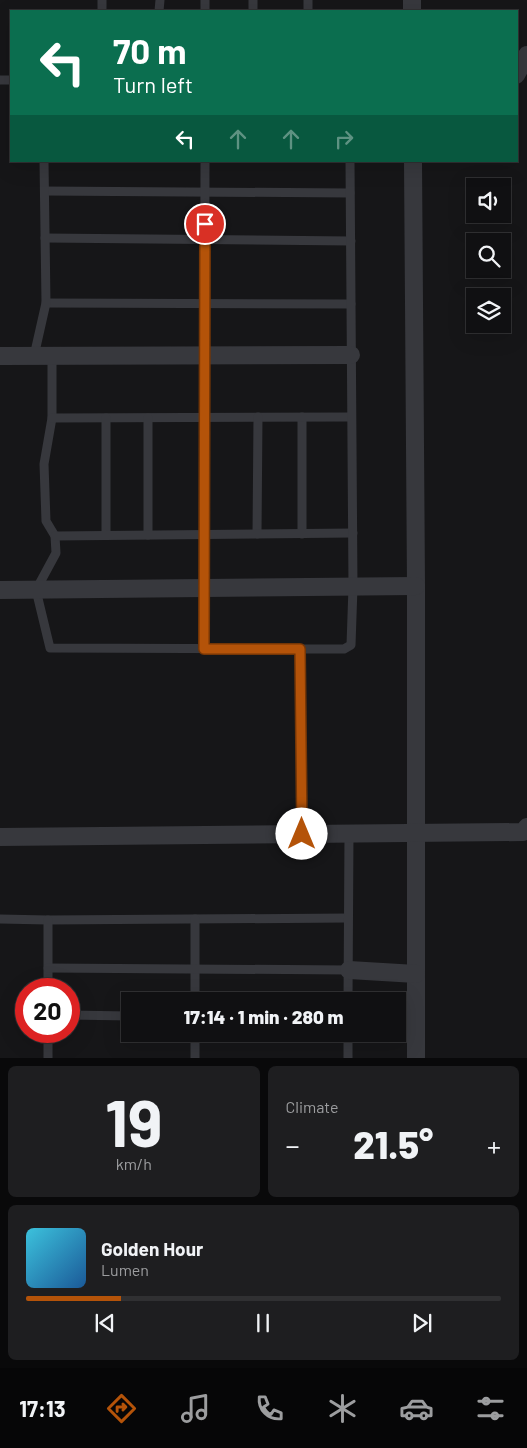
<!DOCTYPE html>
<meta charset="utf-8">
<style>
:root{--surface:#101012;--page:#1e1e20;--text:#f1f3f6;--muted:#9c9d9f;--line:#303032;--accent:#b45309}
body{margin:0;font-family:Barlow,sans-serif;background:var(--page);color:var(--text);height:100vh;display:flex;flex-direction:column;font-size:19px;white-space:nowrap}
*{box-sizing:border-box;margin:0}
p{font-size:16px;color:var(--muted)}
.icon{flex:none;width:28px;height:28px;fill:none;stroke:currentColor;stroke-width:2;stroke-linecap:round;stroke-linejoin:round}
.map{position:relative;height:1058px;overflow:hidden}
.drawer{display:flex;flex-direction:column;gap:8px;padding:8px;background:#09090a;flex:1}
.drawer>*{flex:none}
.guide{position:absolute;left:10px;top:10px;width:508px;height:152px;border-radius:0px;box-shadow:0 5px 20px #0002,0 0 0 1px var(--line);background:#0b6e4f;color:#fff;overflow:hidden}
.tools{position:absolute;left:466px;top:178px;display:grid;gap:10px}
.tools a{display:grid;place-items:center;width:45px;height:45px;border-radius:0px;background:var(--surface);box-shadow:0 5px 20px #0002,0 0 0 1px var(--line);font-size:25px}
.speed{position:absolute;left:15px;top:978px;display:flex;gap:10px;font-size:25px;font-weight:700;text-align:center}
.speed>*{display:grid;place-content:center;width:65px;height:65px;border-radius:50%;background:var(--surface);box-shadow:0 5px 20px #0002,0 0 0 1px var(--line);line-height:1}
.speed .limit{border:8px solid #d22;background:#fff;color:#111}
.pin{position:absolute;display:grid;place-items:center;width:42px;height:42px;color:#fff;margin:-21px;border:2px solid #fff;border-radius:50%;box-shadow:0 1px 5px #0007}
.me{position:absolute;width:55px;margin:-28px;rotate:0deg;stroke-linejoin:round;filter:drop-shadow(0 0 4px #0008)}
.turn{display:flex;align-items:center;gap:18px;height:105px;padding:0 20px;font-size:22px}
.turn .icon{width:65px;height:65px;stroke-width:2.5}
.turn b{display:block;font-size:35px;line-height:42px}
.lanes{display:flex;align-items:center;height:48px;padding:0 20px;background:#0003;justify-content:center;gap:25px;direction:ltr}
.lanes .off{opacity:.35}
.big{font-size:38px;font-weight:800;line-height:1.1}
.drawer .tile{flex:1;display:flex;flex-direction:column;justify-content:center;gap:8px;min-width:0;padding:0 18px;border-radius:8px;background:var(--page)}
.drawer .dial{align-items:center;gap:0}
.dial b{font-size:65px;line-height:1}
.song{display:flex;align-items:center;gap:15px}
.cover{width:60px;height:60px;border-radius:8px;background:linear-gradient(135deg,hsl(190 70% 55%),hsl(210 70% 35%))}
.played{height:5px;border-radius:2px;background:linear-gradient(90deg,var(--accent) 20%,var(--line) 20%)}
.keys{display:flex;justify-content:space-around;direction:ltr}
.heat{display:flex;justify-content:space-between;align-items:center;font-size:28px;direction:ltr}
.drawer .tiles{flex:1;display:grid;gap:8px;grid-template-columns:1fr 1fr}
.tile:last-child{grid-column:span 2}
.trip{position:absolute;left:121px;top:992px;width:285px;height:50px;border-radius:0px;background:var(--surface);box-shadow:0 5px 20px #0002,0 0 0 1px var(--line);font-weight:800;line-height:50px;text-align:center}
.menu{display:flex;height:80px;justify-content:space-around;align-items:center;background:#060607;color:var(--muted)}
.menu .icon{width:35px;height:35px}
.menu .current{color:var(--accent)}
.menu b{font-size:22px;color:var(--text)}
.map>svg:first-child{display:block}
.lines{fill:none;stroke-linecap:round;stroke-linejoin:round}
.lane{stroke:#37383d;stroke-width:9}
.street{stroke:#37383d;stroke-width:18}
.route-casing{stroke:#753606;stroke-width:12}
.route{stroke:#b45309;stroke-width:9}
</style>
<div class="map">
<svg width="527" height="1058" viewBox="0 0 527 1058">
<rect width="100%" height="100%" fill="#161618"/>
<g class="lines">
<!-- lane -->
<g class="lane">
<polyline points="102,11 102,0"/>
<polyline points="159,11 160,0"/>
<polyline points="205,11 205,0"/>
<polyline points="253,11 253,0"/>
<polyline points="308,11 308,0"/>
<polyline points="0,80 11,80"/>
<polyline points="45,191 350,193"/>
<polyline points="45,238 351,241"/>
<polyline points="46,303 351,304"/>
<polyline points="34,356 46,303 44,161"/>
<polyline points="52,356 52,418 44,464 46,521 55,536 56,553 36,590 50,648 300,649"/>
<polyline points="302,417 302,534"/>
<polyline points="52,418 351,417"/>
<polyline points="257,534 258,417"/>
<polyline points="106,535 106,418"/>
<polyline points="148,535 148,418"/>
<polyline points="55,536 353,533"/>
<polyline points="204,649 205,161"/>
<polyline points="302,833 300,649 344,649 351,645 353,587 350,161"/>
<polyline points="0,919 48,920 348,918"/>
<polyline points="195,919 195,1001"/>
<polyline points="48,920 48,989"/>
<polyline points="48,968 349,970"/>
<polyline points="348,1001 349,833"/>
<polyline points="69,1015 130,1016"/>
<polyline points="48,1058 48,1031"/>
<polyline points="195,1058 195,1034"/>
<polyline points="348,1058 348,1034"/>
</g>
<!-- street -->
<g class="street">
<polyline points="412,0 412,11"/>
<polyline points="516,75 527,55"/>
<polyline points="413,161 416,586 416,1058"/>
<polyline points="0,356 351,355"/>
<polyline points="0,590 416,586"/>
<polyline points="0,837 523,832 527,827"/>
<polyline points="349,970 416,974"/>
</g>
</g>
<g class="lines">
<defs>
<polyline id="route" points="205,224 204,649 300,649 302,834"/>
</defs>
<!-- route casing -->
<use href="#route" class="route-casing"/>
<!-- route -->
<use href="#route" class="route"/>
</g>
</svg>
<div class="tools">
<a><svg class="icon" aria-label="sound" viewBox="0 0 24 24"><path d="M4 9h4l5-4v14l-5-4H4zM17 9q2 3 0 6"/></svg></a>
<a><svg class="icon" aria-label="search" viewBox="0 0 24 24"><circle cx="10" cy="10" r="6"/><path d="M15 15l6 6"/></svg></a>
<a><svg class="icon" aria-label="layers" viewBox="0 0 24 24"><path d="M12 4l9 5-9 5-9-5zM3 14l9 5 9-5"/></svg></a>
</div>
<div class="speed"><div class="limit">20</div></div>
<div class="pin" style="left:205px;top:224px;background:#d93025"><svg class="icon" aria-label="arrive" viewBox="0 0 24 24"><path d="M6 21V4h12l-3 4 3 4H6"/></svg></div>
<svg class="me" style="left:302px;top:834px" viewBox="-20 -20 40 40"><circle r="19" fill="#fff"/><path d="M0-13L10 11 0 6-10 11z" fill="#b45309"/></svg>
<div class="trip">17:14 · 1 min · 280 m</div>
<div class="guide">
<div class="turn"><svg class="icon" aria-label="left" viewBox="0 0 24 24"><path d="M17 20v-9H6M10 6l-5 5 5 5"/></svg><div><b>70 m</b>Turn left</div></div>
<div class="lanes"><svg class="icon" aria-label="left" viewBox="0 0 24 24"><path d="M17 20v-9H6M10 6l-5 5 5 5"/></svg><svg class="icon off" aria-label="ahead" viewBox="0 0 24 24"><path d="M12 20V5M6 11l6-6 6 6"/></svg><svg class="icon off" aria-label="ahead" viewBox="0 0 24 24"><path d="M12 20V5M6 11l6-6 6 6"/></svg><svg class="icon off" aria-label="right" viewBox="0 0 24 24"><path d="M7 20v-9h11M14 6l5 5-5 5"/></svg></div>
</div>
</div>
<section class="drawer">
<div class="tiles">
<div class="tile dial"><b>19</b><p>km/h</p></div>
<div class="tile"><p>Climate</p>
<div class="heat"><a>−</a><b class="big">21.5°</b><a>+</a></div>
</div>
<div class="tile">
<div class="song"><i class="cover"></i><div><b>Golden Hour</b><p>Lumen</p></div></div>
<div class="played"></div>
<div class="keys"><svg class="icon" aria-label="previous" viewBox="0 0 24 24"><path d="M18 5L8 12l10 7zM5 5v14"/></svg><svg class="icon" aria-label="pause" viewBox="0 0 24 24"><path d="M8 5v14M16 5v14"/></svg><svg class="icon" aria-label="next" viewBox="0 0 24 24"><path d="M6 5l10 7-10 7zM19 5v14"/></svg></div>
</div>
</div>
</section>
<nav class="menu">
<b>17:13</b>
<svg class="icon current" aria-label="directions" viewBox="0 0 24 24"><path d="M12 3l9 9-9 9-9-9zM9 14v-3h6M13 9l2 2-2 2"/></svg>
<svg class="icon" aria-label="music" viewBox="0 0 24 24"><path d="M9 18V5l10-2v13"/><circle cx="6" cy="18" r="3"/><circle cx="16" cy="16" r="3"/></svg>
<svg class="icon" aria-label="phone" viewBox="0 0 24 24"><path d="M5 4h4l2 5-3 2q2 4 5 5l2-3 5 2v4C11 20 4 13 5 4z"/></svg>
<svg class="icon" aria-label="climate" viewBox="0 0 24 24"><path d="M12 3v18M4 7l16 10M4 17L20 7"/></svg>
<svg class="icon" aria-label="car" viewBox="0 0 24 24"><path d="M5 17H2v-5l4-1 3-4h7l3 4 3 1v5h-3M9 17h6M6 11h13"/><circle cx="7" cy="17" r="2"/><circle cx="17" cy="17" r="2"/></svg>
<svg class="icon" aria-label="filters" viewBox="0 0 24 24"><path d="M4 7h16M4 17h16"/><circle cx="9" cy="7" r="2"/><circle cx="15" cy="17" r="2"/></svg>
</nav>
